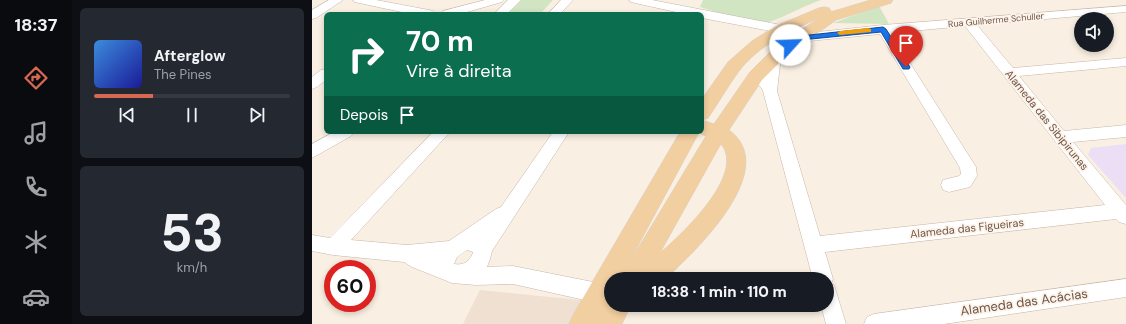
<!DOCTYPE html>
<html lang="pt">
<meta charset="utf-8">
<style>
:root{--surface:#171b24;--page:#242831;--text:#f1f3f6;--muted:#9ea1a6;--line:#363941;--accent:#d76953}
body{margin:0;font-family:"DM Sans",sans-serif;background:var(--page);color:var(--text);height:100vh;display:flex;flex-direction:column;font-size:15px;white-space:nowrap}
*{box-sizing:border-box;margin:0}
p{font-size:13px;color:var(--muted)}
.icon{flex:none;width:22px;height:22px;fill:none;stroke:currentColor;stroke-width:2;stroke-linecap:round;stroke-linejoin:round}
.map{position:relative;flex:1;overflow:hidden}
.drawer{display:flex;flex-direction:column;gap:8px;padding:8px;background:#0d0f14;width:240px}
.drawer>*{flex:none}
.hud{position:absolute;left:12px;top:12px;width:380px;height:122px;border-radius:6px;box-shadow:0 2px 6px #0003;background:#0b6e4f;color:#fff;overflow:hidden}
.fabs{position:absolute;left:762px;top:12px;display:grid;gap:8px}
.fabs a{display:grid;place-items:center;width:40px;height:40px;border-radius:50%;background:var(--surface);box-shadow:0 2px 6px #0003;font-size:20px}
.speed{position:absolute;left:12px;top:260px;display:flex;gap:8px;font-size:20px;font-weight:700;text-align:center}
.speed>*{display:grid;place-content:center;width:52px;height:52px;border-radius:50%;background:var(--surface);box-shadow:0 2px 6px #0003;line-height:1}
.speed .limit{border:6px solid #d22;background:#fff;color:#111}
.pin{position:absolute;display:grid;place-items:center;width:34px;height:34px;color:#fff;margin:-41px -17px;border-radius:50% 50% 50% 0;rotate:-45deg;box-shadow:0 0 4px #0007}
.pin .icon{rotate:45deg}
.me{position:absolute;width:44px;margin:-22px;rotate:65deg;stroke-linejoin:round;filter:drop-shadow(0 0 3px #0008)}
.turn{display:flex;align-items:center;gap:14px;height:84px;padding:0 16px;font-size:18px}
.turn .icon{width:52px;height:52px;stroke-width:2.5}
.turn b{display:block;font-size:28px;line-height:34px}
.then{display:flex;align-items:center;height:38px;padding:0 16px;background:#0003;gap:8px;font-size:15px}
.drawer .card{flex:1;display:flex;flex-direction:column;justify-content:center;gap:6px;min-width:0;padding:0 14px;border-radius:6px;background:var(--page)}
.drawer .dial{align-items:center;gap:0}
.dial b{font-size:52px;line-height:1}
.song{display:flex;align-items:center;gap:12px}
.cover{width:48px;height:48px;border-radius:6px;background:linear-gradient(135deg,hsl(210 70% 55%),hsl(240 70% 35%))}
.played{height:4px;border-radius:2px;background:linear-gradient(90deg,var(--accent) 30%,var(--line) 30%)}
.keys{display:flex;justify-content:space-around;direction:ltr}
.trip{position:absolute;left:292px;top:272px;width:230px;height:40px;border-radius:20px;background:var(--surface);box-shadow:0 2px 6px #0003;font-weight:800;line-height:40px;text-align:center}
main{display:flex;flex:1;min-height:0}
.tab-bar{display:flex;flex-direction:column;width:72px;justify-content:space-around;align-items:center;background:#090b0e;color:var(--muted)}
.tab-bar .icon{width:28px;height:28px}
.tab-bar .on{color:var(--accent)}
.tab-bar b{font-size:18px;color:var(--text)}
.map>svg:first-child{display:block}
.residential{fill:#f0e0d1}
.education{fill:#ecdff5}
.green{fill:#d2e5c3}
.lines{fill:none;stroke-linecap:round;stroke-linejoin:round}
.minor-casing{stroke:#c8b6aa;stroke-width:1}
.major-casing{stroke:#d6d0cd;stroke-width:1}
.minor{fill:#fff;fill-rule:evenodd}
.major{fill:#f2cfa1;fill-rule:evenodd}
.route{fill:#1a73e8;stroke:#114b97}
.slow{fill:#f59e0b}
.labels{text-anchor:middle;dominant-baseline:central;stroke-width:3.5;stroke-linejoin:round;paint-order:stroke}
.far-street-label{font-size:9px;fill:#6e564b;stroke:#fdf3e8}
.street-label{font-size:11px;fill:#6e564b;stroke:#fdf3e8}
.near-street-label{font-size:13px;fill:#6e564b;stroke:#fdf3e8}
</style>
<main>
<nav class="tab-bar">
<b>18:37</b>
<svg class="icon on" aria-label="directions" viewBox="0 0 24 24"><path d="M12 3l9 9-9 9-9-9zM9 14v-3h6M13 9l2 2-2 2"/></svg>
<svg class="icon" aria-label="music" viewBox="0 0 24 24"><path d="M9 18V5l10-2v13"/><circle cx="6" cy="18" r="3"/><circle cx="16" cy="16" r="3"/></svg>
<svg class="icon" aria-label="phone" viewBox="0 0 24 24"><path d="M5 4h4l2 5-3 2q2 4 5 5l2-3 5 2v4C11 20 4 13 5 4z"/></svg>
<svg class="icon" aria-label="climate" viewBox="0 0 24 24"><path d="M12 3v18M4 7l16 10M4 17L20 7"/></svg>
<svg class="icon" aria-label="car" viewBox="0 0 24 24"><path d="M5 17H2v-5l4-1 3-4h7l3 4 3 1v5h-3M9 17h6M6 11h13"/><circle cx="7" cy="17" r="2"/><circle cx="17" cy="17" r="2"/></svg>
</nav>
<section class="drawer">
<div class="card">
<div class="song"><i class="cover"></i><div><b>Afterglow</b><p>The Pines</p></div></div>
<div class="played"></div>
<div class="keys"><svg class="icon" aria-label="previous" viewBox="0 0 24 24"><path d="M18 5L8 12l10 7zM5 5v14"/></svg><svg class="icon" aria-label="pause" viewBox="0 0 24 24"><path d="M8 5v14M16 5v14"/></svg><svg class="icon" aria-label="next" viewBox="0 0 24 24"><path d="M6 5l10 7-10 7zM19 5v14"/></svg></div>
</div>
<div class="card dial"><b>53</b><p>km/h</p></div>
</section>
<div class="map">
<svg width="814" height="324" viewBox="0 0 814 324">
<rect width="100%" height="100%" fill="#f9efe2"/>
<!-- residential -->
<polygon class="residential" points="168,290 277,301 265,324 151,324"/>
<!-- education -->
<polygon class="education" points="814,144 814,198 776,155 779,148"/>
<!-- green -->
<g class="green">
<polygon points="207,0 241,0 228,14 193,14"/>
<path d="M391 0H509C491 6 475 16 457 22 445 26 401 11 388 7Z"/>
<polygon points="567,6 577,24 521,23"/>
</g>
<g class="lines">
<defs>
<g id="minor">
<polygon points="17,0 31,0 4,18 0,19 0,10"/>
<polygon points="41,0 64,0 117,10 121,11 123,14 99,14 47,3 43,2"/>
<polygon points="173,0 192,0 190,2 148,14 129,14 131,11"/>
<polygon points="196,0 209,0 195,14 182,14"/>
<polygon points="249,0 261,0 248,14 236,14"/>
<polygon points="317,0 340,0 469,25 473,26 475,29 473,32 469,33 390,18 390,14 373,14 323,3 319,2"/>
<path d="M814 6V12L665 25 701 68 814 58V66L707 76 752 131 814 125V137L761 142 814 205V224L807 222 804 219 513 252 521 279 519 284 522 285 534 324H514L509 305H515V279H501L451 91C448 83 441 83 437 76L439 73 444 71 453 76 457 56 458 53 463 52 468 53 469 56 465 91 508 236 793 205 653 26 579 33 664 167 665 176 658 187 637 192 631 190 629 185 631 180 647 176 649 174 648 168 568 34 487 42 483 41 481 38 483 35 487 34 571 25Z"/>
<polygon points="14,69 14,80 5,87 0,89 0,77 9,70"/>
<polygon points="22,132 42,132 39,136 0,158 0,144"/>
<path d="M121 132H138L39 240 95 245 137 241 184 209 189 207 241 132H257L180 251 178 259 175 267 201 266 286 283 293 286 296 293 293 300 286 303 201 284 164 285 140 283 100 267 92 262 21 255 0 251V235L18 238ZM155 250 161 252C159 261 151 266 142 264L145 257Z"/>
<polygon points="814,279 814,297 632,324 552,324 555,317 562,314"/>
</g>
<path id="major" d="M559 0H581L579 3 524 20 474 56 450 80 417 130C470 169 383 252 353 279H309L312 273 308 279H299V305H319L310 324H257L261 315 368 132H390V122L393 121 402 124 438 72 462 48 507 18C478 31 447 45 427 71 416 86 407 102 396 118L390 120V99L416 62 440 41 464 26 507 8 512 7 517 8 519 11 518 12ZM387 133 394 136 314 268ZM409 144C435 174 369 235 348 253Z"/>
</defs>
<!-- minor casing -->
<use href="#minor" class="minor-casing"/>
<!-- major casing -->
<use href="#major" class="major-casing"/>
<!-- minor -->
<use href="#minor" class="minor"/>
<!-- major -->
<use href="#major" class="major"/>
</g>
<!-- route -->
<polygon class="route" points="571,27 574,29 598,67 597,69 591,69 569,32 489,40 480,47 475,47 474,45 488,36"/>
<!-- slow -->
<polygon class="slow" points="556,28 559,29 559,32 528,35 525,33 528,31"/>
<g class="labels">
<!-- far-street labels -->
<g class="far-street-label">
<text transform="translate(684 20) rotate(-5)">Rua Guilherme Schuller</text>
</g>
<!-- street labels -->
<g class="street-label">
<text transform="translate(735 120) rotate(51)">Alameda das Sibipirunas</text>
<text transform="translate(655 228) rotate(-6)">Alameda das Figueiras</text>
</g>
<!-- near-street labels -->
<g class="near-street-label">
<text transform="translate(712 302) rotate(-8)">Alameda das Acácias</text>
</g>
</g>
</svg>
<div class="fabs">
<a><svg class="icon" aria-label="sound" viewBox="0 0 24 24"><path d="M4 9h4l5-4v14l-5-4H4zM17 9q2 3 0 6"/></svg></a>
</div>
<div class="speed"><div class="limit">60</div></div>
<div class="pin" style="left:594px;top:67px;background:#d93025"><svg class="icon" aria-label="arrive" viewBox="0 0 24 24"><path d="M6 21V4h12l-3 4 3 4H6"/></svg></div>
<svg class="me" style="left:478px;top:45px" viewBox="-20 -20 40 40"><circle r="19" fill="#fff"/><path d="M0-13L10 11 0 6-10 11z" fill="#1a73e8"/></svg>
<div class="trip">18:38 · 1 min · 110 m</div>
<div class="hud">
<div class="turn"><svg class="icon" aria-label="right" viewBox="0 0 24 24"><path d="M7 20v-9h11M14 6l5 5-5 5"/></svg><div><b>70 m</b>Vire à direita</div></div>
<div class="then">Depois<svg class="icon" aria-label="arrive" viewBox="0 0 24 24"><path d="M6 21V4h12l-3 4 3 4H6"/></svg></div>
</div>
</div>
</main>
